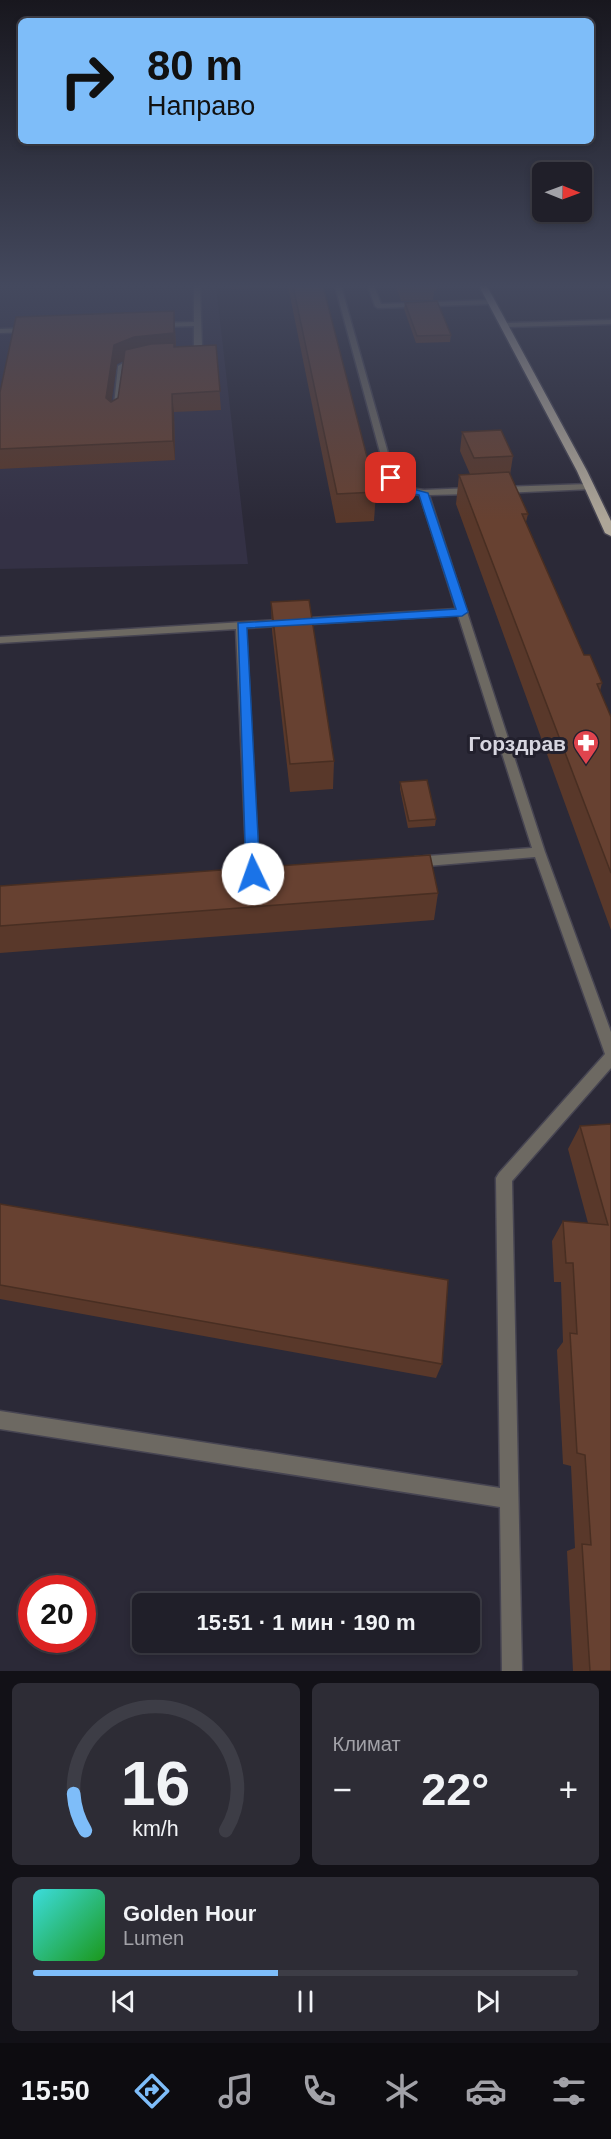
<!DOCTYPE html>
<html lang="ru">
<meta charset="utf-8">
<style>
:root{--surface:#201f29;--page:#2d2c35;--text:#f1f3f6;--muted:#a2a2a8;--line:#3d3d46;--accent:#7ebdf9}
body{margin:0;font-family:Helvetica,sans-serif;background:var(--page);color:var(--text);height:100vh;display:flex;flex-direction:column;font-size:22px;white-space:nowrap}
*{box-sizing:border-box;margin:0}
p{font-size:20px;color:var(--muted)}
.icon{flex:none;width:33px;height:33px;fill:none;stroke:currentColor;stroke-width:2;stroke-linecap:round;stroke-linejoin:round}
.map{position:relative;height:1671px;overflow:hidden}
.panel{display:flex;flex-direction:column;gap:12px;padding:12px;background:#121117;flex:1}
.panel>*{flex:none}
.banner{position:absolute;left:18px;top:18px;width:576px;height:126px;border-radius:9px;box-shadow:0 3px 9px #0003,0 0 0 2px var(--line);background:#7ebdf9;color:#111;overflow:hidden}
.needle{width:39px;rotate:91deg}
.tools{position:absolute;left:532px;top:162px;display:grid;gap:12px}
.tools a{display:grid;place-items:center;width:60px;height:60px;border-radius:9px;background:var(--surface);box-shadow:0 3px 9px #0003,0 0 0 2px var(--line);font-size:30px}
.speed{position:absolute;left:18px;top:1575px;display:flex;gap:12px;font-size:30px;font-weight:700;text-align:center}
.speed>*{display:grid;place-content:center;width:78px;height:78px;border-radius:50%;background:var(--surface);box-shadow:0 3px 9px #0003,0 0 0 2px var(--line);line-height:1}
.speed .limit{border:9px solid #d22;background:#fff;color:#111}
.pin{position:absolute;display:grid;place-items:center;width:51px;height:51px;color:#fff;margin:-26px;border-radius:12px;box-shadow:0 3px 9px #0006}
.me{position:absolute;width:66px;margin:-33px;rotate:357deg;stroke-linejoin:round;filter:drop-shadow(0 0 4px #0008)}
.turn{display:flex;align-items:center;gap:21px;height:126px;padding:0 30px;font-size:27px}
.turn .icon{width:78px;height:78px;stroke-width:2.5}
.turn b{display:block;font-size:42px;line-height:51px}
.big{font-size:45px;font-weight:600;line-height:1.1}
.panel .tile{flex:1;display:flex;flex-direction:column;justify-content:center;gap:9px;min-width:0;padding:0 21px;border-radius:9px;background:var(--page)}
.panel .dial{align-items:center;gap:0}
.dial svg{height:156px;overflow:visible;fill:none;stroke:var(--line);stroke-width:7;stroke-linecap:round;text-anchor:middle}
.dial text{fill:var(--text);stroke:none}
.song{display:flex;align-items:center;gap:18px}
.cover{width:72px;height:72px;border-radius:9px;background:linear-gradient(135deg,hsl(180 70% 55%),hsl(120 70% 35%))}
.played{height:6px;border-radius:3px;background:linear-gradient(90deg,var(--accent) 45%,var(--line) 45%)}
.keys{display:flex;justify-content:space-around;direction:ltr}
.heat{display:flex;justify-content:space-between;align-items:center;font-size:33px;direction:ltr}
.panel .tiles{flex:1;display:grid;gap:12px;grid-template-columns:1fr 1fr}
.tile:last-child{grid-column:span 2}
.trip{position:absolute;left:132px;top:1593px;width:348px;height:60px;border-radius:9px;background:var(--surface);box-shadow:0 3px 9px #0003,0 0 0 2px var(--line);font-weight:600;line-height:60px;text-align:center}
.dock{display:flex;height:96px;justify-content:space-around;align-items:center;background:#0d0c10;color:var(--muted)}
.dock .icon{width:42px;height:42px}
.dock .selected{color:var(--accent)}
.dock b{font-size:27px;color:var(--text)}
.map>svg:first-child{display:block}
.built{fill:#343145}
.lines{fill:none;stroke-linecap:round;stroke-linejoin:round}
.service-casing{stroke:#474552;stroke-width:3}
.primary-casing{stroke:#474552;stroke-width:3}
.service{fill:#6d6962;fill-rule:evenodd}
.primary{fill:#aea698;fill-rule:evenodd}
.wall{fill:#59382a;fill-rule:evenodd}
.shaded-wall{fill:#482e22}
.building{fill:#674131;stroke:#482e22;stroke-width:1.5}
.route{fill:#1a73e8;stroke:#114b97;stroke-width:1.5}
.labels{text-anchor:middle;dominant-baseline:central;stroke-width:6;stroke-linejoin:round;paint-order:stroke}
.poi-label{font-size:21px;font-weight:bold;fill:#d7d6e0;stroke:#22202d;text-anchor:end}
</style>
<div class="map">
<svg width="611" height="1671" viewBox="0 0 611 1671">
<rect width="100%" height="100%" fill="#2b2937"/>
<!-- built -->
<polygon class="built" points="36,286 216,286 248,564 0,569 0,287"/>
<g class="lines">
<defs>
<g id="service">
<polygon points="194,286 200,286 202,347 197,356 186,357 182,355 183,353 191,352 194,347 194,326 160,327 157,325 160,323 194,322"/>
<polygon points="335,286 341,286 395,478 402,487 424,490 471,488 475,491 471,494 429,495 545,852 611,1032 611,1068 512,1181 522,1671 502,1671 500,1507 0,1429 0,1411 500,1488 496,1178 499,1173 605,1054 535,857 415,867 411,865 409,862 411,859 415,857 532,848 458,615 246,628 259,874 257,877 249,877 247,874 236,629 0,643 0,637 456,609 420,495 396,491 387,478"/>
<polygon points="368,286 374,286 381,304 491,300 494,302 491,304 378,308 375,306"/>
<polygon points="611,320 611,324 504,327 501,325 504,323"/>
<polygon points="0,329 29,328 32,330 29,332 0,333"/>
<polygon points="133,357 140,359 125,367 120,413 113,415 118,366"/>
<polygon points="589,484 593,487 592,489 501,493 497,490 501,487"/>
</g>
<polygon id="primary" points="479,286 487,286 587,471 611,521 611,536 605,533 577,471"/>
</defs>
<!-- service casing -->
<use href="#service" class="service-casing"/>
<!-- primary casing -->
<use href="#primary" class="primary-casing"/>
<!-- service -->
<use href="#service" class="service"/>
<!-- primary -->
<use href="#primary" class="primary"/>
</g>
<!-- wall -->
<g class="wall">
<polygon points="231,286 278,286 278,287 231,289"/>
<polygon points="288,286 323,286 376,492 374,521 336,523"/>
<polygon points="396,286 437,286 436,291 434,291 433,300 401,301"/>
<polygon points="405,303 451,335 450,342 416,343 404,309"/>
<path d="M175 329 176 347 216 345 221 410 174 412 175 460 0 469V392ZM123 361 118 398 111 402 117 364Z"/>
<polygon points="462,432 513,456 510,475 528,514 526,522 584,655 602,683 600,691 611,717 611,930 456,504 459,475 470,474 460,451"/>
<polygon points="271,602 334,761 333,789 290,792 272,631"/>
<polygon points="400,782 436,819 435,826 408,828 400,789"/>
<polygon points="0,886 438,893 434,920 0,953"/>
<polygon points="611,1124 611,1671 573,1671 567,1551 575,1548 571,1466 563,1464 557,1350 563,1342 561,1282 554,1282 552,1241 563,1221 588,1223 568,1149 580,1126"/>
<polygon points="0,1204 442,1364 436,1378 0,1299"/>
</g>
<!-- shaded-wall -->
<g class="shaded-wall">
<polygon points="174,311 175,329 176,351 136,355 117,364 109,417 106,398 114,345"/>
<polygon points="172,394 174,412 175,460 173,441"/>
</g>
<!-- building -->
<g class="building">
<polygon points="293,286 323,286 376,492 337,494"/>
<polygon points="437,301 451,335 417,336 405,303"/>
<polygon points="174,311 174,333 134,337 114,345 106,398 111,402 118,398 125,350 151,344 174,343 174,347 216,345 220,391 172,394 173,441 0,449 0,392 16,317"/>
<polygon points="501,430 513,456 474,458 462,432"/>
<polygon points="509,472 528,514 522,514 584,655 590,655 602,683 597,684 611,717 611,873 459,475"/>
<polygon points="309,600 334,761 290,764 271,602"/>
<polygon points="427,780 436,819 409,821 400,782"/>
<polygon points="430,855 438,893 0,926 0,886"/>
<polygon points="611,1124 611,1671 590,1671 582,1544 591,1545 585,1455 577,1453 570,1333 577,1334 573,1263 566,1263 563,1221 608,1225 580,1126"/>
<polygon points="0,1204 448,1280 442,1364 0,1285"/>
</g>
<!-- sky -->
<linearGradient id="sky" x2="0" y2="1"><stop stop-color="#18171e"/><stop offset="0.55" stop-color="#44495e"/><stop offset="1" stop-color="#44495e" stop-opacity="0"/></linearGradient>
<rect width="611" height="520" fill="url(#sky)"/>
<!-- route -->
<polygon class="route" points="388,476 395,476 402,486 428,493 468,612 462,616 247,628 260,874 258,878 248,878 246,874 238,623 456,609 419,495 395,491 386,478"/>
<!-- icons -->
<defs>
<symbol id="pharmacy-pin" viewBox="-11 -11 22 30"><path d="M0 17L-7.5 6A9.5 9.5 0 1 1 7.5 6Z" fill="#e0444e" stroke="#22202d"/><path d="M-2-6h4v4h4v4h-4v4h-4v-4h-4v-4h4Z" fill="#fff"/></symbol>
</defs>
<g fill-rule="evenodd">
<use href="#pharmacy-pin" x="571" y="728" width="30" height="40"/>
</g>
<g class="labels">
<!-- poi labels -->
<g class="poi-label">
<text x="566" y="743">Горздрав</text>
</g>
</g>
</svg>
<div class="tools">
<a><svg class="needle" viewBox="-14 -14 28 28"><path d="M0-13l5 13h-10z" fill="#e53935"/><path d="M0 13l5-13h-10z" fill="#a2a2a8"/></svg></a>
</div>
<div class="speed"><div class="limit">20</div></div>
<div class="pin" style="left:391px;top:478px;background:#d93025"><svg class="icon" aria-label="arrive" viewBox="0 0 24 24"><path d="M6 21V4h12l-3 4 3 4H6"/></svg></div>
<svg class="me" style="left:253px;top:874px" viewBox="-20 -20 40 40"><circle r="19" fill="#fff"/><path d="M0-13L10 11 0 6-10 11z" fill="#1a73e8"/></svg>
<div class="trip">15:51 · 1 мин · 190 m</div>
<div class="banner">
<div class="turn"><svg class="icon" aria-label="right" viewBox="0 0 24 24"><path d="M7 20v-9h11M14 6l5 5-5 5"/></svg><div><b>80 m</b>Направо</div></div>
</div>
</div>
<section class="panel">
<div class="tiles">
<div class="tile dial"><svg viewBox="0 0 100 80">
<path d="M14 69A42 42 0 1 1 86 69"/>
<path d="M14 69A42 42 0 0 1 8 50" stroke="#7ebdf9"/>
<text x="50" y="56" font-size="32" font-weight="700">16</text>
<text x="50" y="72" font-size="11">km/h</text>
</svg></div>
<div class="tile"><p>Климат</p>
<div class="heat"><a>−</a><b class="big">22°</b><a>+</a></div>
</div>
<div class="tile">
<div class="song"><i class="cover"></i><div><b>Golden Hour</b><p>Lumen</p></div></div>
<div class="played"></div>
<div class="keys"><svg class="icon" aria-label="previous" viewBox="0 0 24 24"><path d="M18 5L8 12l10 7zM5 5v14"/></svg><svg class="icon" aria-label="pause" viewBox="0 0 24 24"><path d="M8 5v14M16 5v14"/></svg><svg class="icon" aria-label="next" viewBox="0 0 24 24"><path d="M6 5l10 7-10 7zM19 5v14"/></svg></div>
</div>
</div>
</section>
<nav class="dock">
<b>15:50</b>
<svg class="icon selected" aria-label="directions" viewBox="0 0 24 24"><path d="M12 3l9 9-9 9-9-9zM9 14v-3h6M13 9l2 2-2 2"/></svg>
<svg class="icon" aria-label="music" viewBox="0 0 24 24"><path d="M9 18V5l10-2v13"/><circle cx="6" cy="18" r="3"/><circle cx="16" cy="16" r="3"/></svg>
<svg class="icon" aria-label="phone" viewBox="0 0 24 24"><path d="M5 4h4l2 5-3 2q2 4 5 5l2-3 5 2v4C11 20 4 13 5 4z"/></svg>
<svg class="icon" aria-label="climate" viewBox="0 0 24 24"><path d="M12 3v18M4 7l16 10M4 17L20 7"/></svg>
<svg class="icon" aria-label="car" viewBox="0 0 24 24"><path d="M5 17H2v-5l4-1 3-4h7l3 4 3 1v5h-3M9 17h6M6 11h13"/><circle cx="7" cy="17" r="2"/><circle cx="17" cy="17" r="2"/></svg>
<svg class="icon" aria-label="filters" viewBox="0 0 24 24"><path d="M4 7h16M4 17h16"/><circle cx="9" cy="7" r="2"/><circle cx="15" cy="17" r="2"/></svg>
</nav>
